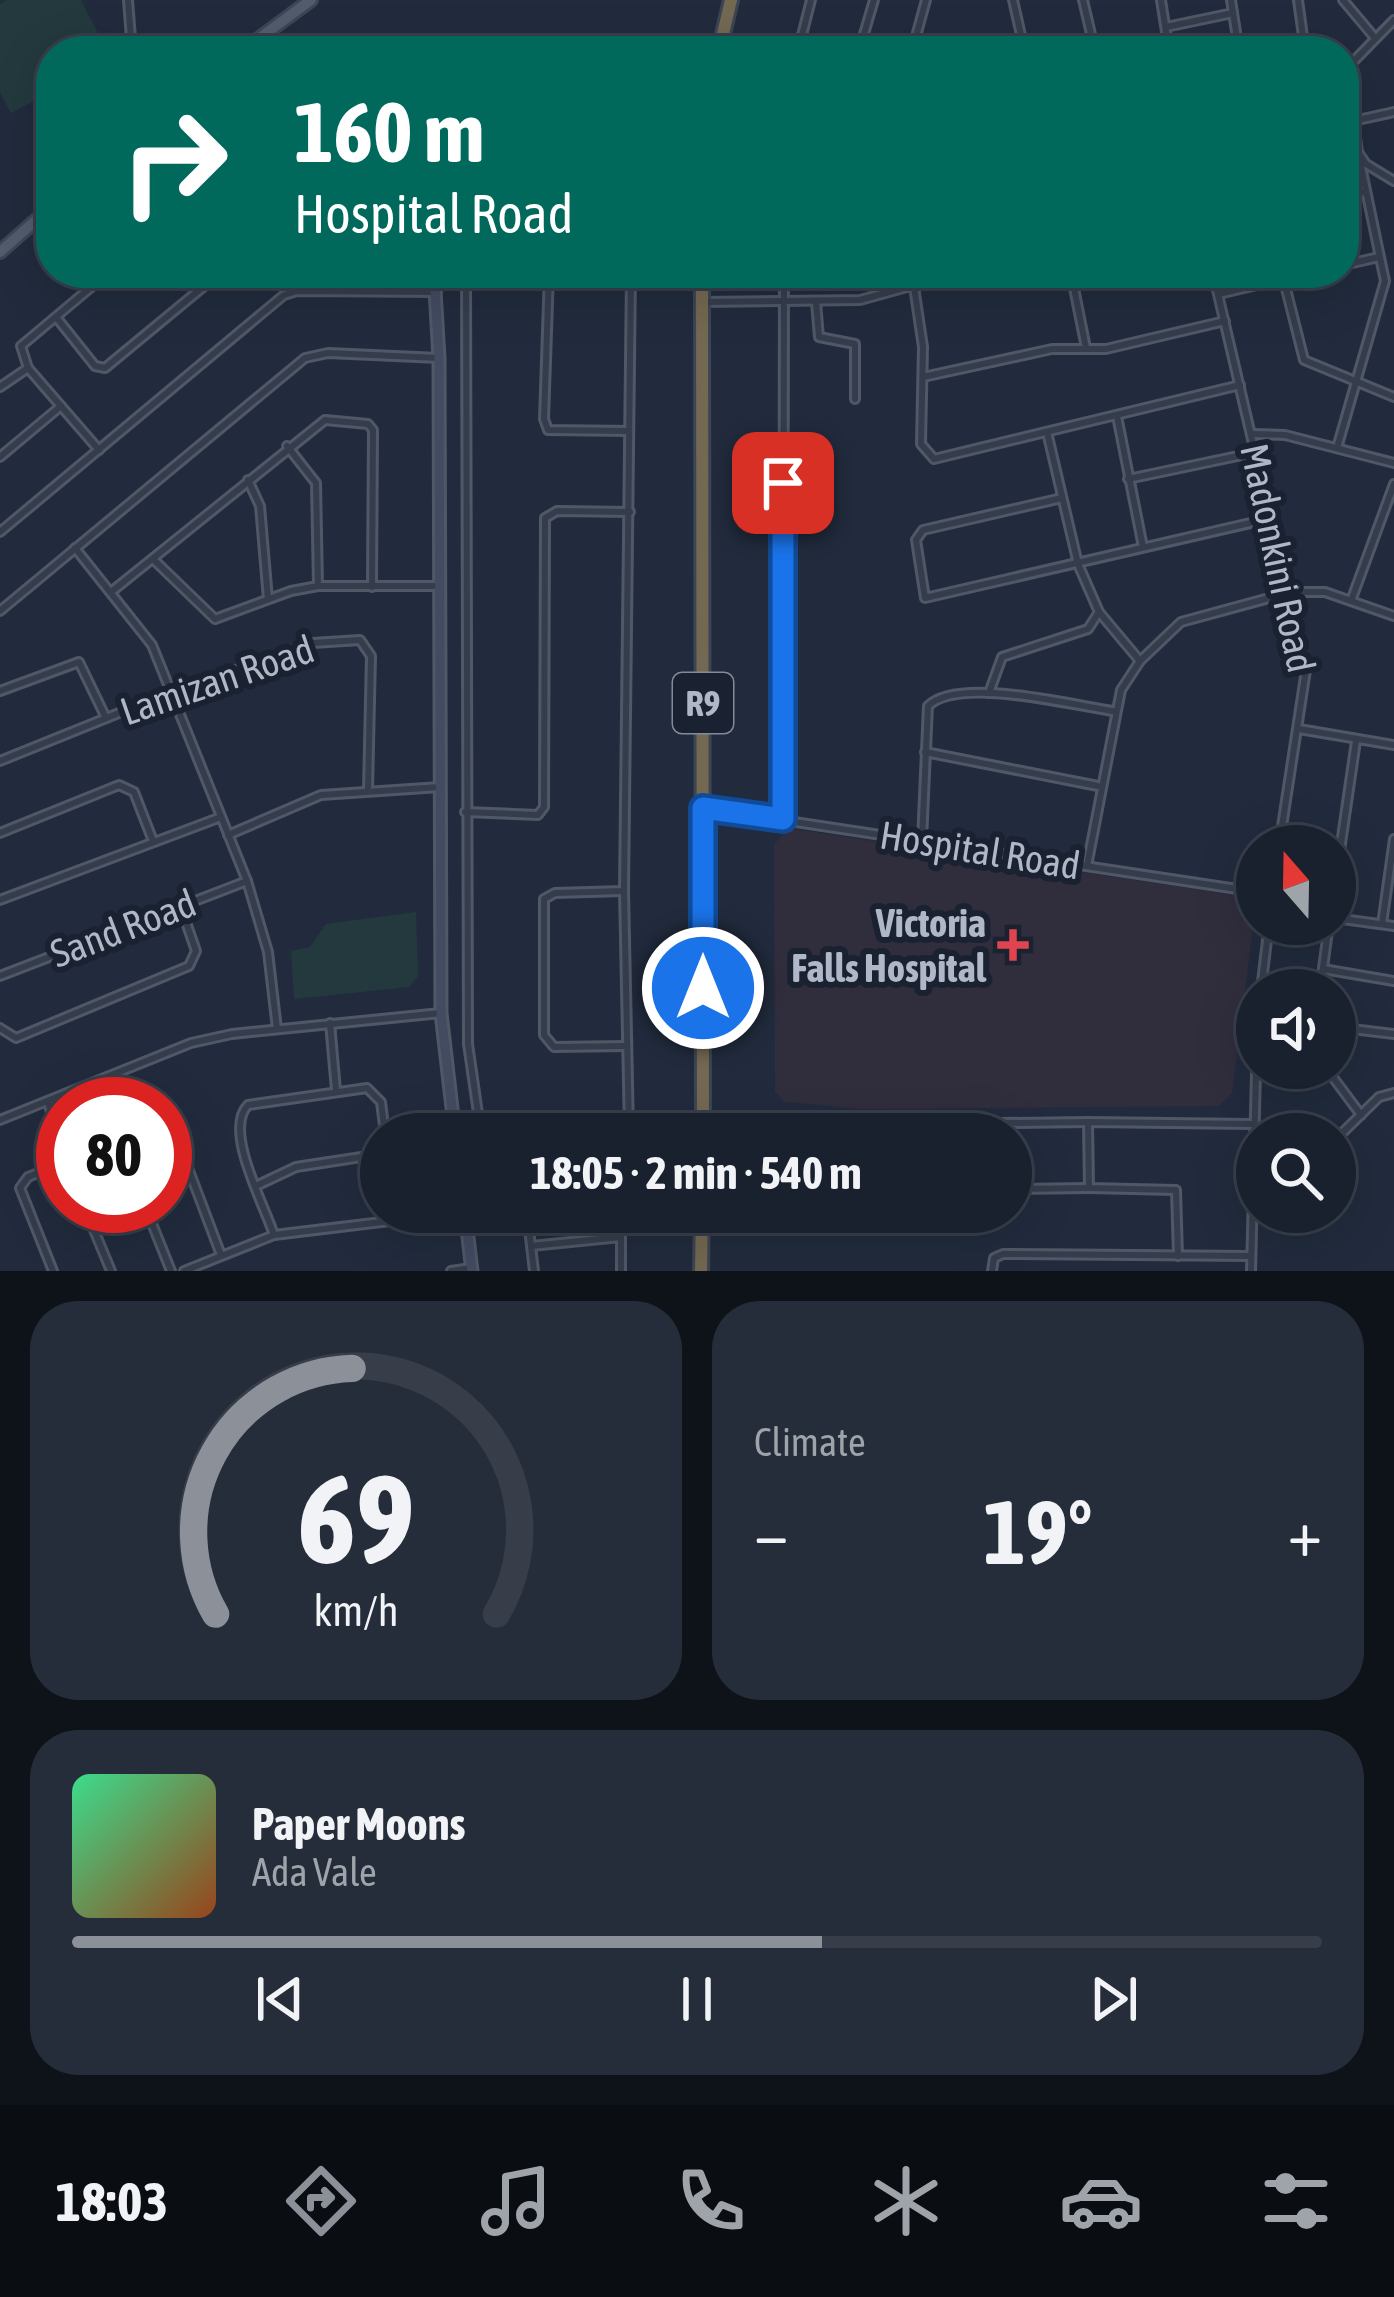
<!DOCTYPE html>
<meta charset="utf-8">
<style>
:root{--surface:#19202e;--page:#262d3a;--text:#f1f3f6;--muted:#9fa3aa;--line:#373e4a;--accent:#8c9099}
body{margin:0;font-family:"Asap Condensed",sans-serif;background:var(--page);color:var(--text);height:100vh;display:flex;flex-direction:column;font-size:45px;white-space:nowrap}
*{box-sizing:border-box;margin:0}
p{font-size:39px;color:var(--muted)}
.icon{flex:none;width:66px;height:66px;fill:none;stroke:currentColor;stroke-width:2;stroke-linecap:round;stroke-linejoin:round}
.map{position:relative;height:1271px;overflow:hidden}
.side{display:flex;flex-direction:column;gap:30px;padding:30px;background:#0e1219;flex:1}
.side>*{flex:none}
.guide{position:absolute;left:36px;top:36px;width:1323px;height:252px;border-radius:48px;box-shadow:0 12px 48px #0002,0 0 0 3px var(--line);background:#00695c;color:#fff;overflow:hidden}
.needle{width:78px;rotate:340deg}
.buttons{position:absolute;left:1236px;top:825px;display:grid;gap:24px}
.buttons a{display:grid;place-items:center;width:120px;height:120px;border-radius:50%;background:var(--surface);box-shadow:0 12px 48px #0002,0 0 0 3px var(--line);font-size:60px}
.speed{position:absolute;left:36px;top:1077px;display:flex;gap:24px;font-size:60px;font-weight:700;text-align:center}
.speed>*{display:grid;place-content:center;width:156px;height:156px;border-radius:50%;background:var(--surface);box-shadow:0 12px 48px #0002,0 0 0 3px var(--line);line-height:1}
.speed .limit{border:18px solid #d22;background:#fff;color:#111}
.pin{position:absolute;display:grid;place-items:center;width:102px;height:102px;color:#fff;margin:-51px;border-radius:24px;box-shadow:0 6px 18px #0006}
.me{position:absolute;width:132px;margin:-66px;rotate:0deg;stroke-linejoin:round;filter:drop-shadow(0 0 9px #0008)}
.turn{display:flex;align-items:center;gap:42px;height:252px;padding:0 60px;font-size:54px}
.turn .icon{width:156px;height:156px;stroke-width:2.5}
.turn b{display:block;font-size:84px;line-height:102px}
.big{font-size:90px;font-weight:700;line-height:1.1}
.side .widget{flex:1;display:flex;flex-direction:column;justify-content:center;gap:18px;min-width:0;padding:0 42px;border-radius:48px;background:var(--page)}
.side .dial{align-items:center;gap:0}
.dial svg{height:312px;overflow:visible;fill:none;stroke:var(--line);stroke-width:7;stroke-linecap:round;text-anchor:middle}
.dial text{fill:var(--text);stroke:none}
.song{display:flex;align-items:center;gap:36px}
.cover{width:144px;height:144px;border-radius:18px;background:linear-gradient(135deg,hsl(150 70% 55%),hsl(20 70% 35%))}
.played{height:12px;border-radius:6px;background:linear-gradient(90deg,var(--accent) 60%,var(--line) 60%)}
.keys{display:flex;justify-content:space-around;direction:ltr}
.heat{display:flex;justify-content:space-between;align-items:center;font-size:66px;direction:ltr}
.side .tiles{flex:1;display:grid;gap:30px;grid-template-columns:1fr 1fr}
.widget:last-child{grid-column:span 2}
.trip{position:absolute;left:360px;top:1113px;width:672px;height:120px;border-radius:60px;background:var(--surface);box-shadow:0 12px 48px #0002,0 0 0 3px var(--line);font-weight:700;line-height:120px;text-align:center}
.tab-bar{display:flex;height:192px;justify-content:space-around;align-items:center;background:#0a0d12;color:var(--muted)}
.tab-bar .icon{width:84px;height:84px}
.tab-bar .selected{color:var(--accent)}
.tab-bar b{font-size:54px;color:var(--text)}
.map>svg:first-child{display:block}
.medical{fill:#302d3d}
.green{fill:#23393e}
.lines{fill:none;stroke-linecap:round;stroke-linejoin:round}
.street-casing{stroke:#505867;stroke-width:12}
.secondary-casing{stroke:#505867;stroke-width:15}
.primary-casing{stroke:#3e4655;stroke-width:16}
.highway-casing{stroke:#3d4554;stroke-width:18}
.street{stroke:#353d4d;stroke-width:6}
.secondary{stroke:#424b60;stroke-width:9}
.primary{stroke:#525c6d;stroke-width:10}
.highway{stroke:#736851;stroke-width:12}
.route-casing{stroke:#114b97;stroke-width:30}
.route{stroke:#1a73e8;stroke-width:21}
.health-dot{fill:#e0444e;stroke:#1a2231;stroke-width:4.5}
.labels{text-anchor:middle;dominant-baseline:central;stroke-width:12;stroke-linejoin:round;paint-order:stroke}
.shield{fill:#1a2231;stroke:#838b9b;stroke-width:3}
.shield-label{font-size:36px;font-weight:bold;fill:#b0b8c8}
.street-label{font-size:39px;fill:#b0b8c8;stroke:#1a2231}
.poi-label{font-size:39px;font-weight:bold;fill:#b0b8c8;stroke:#1a2231;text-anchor:end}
</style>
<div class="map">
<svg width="1394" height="1271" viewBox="0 0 1394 1271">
<rect width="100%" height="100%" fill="#212b3d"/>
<!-- medical -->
<polygon class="medical" points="787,828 1247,897 1255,911 1232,1093 1219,1106 860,1109 785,1102 775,1092 774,845"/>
<!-- green -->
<g class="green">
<polygon points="7,0 81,0 107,51 51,51 51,92 11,113 0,92 0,4"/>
<polygon points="416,912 418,976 409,987 294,999 291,951 310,947 326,924"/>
</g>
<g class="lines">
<defs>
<g id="street">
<polyline points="128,0 132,51"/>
<polyline points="1083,0 1095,51"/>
<polyline points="1161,0 1169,51"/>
<polyline points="1231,0 1239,51"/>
<polyline points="1298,0 1305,51"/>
<polyline points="1343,0 1375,38"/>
<polyline points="1166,27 1233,13"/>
<polyline points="915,40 950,51"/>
<polyline points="798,51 811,0"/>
<polyline points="859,51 874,0"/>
<polyline points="912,51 926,0"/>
<polyline points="1011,51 1021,35 1013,0"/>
<polyline points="1346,68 1358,152 1366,164 1394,181"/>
<polyline points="1346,69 1394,20"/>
<polyline points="1344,123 1394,112"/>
<polyline points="1344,195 1366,192"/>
<polyline points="1344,265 1379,257"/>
<polyline points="355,273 356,291"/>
<polyline points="466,273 468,1044 481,1134"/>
<polyline points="549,273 544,419 548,430 629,431"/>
<polyline points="912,273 923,347 921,444 934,459 1240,385"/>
<polyline points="1071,273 1086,348"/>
<polyline points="1213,273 1306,670 1279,846"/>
<polyline points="1282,273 1304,360 1394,397"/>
<polyline points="1219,294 1306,273"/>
<polyline points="702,302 860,300 958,273"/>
<polyline points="816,302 819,337 855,344 855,399"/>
<polyline points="56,317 95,366 105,368 220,273"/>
<polyline points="923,377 1052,349 1106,349 1225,321"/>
<polyline points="0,387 28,368"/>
<polyline points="1117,416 1143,547"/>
<polyline points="1047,432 1078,564 1099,612 1140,661"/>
<polyline points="1252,434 1285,435 1394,463"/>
<polyline points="287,446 316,483 318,586"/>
<polyline points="1337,448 1385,281 1358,152"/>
<polyline points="99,450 28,368 21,346 108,273"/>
<polyline points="0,457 61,406"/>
<polyline points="1128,479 1257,452"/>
<polyline points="248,480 260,506 268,599"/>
<polyline points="1062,498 923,530 916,540 925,598 1272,518"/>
<polyline points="0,532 284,295 297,291 437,292"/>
<polyline points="75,548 152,645 247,881 268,952 277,1029"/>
<polyline points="154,560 215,619 291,591 318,586 437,586"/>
<polyline points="111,592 325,420 368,424 373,430 372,587"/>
<polyline points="1351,601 1394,484"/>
<polyline points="0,611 305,358 328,353 439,358"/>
<polyline points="0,691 79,662 106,718"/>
<polyline points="989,693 1002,657 1088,629 1099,612"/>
<polyline points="1299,729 1394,745"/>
<polyline points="925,752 1098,786"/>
<polyline points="0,761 161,696 313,643 360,640 371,656 368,790"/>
<polyline points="703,808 1257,892"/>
<polyline points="465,812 538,815 544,807 545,518 557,511 630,512"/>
<polyline points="783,819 784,273"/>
<polyline points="0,833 119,785 134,792 153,841"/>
<polyline points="228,835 321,795 440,787"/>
<path d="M922 841 928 706C958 676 1071 705 1113 711"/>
<polyline points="1087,866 1121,690 1140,661 1181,622 1291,592 1325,592 1394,616"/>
<polyline points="1335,885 1356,741"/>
<polyline points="624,891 555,893 544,899 544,1035 554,1047 627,1046"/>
<polyline points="0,900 221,817"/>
<polyline points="1335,918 1394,926"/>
<polyline points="1382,924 1394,839"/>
<polyline points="1323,969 1394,981"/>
<polyline points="0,976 247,881"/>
<polyline points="1261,990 1269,924"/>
<polyline points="1320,990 1329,924"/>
<polyline points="330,1023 336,1090"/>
<polyline points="1335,1027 1394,1034"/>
<polyline points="0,1028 16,1038 189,966 196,951 180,905"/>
<polyline points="1326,1068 1361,1115"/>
<polyline points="48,1102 63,1152"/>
<polyline points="0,1120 191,1043 232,1034 441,1013"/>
<polyline points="165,1127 176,1136 221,1255"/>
<polyline points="629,1131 624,891 631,273"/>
<polyline points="926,1134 925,1124 1088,1122"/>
<polyline points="1335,1140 1379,1097 1394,1093"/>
<polyline points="258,1185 296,1167 381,1154"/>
<polyline points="1011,1189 1089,1188"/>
<polyline points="84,1206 111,1271"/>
<polyline points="145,1206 171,1271"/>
<polyline points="527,1212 534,1271"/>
<path d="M274 1235C264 1204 223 1130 248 1105L367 1088 381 1102 385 1134"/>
<polyline points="531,1246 621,1237 621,1271"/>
<polyline points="1178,1256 1176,1190 1089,1188 1088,1122 1251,1124"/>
<polyline points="53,1271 20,1188 28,1177 63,1163"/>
<polyline points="184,1271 274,1235 390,1221 395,1212"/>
<polyline points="451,1271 471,1268"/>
<polyline points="992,1271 994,1258 1003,1254 1251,1256"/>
<polyline points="1251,1271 1257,1033"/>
</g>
<g id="secondary">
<polyline points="434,273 439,358 441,1013 455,1134"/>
<polyline points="606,1134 703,1123"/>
<polyline points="465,1212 472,1271"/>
</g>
<g id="primary">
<polyline points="242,51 311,0"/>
<polyline points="0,252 51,207"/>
</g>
<g id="highway">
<polyline points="719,51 731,0"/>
<polyline points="702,273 703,1134"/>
<polyline points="701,1271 702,1212"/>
</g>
</defs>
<!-- street casing -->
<use href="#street" class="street-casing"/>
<!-- secondary casing -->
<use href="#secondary" class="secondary-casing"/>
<!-- primary casing -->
<use href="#primary" class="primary-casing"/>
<!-- highway casing -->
<use href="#highway" class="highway-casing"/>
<!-- street -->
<use href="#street" class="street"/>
<!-- secondary -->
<use href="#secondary" class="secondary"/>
<!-- primary -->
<use href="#primary" class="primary"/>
<!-- highway -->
<use href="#highway" class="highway"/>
</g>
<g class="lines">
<defs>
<polyline id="route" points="703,988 703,808 783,819 783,483"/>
</defs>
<!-- route casing -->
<use href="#route" class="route-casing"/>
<!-- route -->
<use href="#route" class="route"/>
</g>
<!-- markers -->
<path class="health-dot" d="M1007 927h12v12h12v12h-12v12h-12v-12h-12v-12h12z"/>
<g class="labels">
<!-- shield labels -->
<rect class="shield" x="673" y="673" width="60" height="60" rx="9"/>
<g class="shield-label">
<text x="703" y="703">R9</text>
</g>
<!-- street labels -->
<g class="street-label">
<text transform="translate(1278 558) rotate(78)">Madonkini Road</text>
<text transform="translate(217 680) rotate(-19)">Lamizan Road</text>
<text transform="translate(980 850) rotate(9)">Hospital Road</text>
<text transform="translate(123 928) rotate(-21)">Sand Road</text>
</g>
<!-- poi labels -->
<g class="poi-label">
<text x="986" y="923">Victoria<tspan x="986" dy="45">Falls Hospital</tspan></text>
</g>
</g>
</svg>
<div class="buttons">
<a><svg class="needle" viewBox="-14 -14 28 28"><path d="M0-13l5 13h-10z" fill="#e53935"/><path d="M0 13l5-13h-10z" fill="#9fa3aa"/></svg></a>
<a><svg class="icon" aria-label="sound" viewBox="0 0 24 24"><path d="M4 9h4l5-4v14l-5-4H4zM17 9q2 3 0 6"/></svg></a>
<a><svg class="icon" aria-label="search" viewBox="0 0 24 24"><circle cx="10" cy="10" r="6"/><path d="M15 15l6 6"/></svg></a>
</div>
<div class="speed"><div class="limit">80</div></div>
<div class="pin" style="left:783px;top:483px;background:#d93025"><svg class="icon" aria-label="arrive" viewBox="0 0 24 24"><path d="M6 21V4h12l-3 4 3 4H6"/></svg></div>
<svg class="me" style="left:703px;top:988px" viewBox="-20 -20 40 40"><circle r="17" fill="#1a73e8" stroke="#fff" stroke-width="3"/><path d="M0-11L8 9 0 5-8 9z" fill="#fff"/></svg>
<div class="trip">18:05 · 2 min · 540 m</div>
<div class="guide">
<div class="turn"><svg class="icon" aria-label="right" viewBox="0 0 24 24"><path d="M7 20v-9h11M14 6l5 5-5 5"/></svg><div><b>160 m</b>Hospital Road</div></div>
</div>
</div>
<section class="side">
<div class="tiles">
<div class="widget dial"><svg viewBox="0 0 100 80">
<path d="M14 69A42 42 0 1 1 86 69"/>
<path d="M14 69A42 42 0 0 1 49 6" stroke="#8c9099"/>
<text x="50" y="56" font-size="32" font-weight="700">69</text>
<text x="50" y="72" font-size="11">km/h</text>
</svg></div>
<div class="widget"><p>Climate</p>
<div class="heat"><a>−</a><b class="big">19°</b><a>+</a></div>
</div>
<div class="widget">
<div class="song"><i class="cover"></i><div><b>Paper Moons</b><p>Ada Vale</p></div></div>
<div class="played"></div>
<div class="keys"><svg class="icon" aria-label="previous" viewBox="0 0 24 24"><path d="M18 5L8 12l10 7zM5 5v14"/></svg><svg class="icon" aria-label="pause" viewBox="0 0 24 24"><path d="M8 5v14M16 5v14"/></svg><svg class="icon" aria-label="next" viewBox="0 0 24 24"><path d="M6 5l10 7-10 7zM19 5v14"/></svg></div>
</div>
</div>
</section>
<nav class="tab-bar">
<b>18:03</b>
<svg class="icon selected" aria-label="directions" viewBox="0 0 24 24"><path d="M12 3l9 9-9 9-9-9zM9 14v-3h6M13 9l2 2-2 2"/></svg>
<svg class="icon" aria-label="music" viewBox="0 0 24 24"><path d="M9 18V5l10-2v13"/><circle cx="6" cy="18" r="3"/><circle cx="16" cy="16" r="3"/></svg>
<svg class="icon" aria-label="phone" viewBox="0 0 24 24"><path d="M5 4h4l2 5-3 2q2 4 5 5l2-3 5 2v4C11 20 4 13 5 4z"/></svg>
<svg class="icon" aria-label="climate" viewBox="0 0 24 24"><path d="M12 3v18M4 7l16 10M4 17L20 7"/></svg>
<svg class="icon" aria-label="car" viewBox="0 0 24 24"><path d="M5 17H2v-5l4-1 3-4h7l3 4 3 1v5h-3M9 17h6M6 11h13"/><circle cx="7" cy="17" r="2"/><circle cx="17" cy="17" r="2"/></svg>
<svg class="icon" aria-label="filters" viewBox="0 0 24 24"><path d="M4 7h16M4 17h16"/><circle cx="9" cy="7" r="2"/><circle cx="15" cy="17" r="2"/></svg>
</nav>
